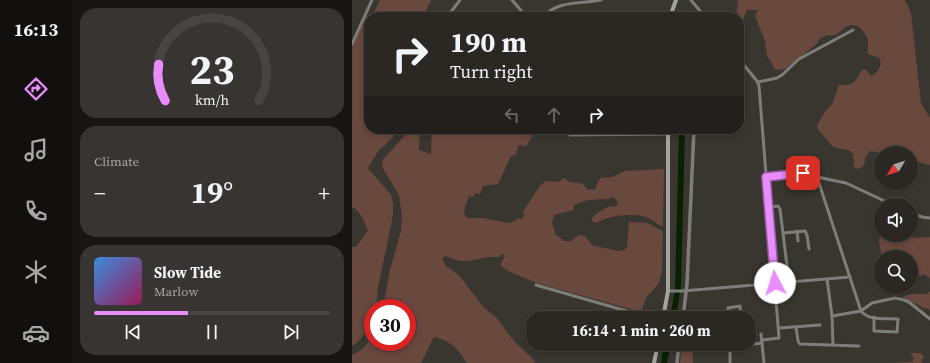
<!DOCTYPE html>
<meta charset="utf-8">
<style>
:root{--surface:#2b2824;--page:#373431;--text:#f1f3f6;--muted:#a6a6a6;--line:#474441;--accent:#e98dfd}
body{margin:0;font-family:"Source Serif 4",serif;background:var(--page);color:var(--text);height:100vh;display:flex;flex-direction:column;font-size:15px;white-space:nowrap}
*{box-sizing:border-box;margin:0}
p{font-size:13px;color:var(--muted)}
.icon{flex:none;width:22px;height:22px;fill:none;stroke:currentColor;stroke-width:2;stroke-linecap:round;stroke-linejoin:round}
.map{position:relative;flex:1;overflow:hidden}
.drawer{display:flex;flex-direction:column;gap:8px;padding:8px;background:#181614;width:280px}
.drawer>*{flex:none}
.top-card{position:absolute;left:12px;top:12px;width:380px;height:122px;border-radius:16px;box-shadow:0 2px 6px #0003,0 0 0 1px var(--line);background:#2b2824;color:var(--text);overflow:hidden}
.needle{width:26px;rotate:231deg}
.fabs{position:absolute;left:522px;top:146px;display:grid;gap:8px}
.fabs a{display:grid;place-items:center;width:44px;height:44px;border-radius:50%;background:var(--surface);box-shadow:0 2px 6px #0003,0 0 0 1px var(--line);font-size:20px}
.speed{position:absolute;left:12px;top:299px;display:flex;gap:8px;font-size:20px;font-weight:700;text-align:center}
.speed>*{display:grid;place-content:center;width:52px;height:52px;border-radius:50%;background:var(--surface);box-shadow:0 2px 6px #0003,0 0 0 1px var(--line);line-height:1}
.speed .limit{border:6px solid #d22;background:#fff;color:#111}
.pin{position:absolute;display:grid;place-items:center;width:34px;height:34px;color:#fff;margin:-17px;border-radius:8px;box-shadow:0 2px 6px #0006}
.me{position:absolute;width:44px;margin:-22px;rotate:355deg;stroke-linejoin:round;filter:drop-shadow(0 0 3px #0008)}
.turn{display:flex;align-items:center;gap:14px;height:84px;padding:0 20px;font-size:18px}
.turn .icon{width:52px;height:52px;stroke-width:2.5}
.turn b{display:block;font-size:28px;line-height:34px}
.lanes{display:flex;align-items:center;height:38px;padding:0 20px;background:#0003;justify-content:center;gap:20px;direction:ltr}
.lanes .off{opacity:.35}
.big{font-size:30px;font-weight:700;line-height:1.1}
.drawer .tile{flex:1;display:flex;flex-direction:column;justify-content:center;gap:6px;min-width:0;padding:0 14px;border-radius:16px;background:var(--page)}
.drawer .dial{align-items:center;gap:0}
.dial svg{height:104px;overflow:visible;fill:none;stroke:var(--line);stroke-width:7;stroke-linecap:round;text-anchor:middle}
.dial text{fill:var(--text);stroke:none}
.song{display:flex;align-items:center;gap:12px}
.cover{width:48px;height:48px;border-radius:6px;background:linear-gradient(135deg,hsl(210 70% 55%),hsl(330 70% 35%))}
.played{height:4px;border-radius:2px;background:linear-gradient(90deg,var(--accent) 40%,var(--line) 40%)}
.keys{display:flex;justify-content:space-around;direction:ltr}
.heat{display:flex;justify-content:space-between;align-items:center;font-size:22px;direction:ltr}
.trip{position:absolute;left:174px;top:311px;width:230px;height:40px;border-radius:16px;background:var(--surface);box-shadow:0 2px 6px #0003,0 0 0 1px var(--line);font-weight:700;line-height:40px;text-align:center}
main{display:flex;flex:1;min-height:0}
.tab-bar{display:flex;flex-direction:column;width:72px;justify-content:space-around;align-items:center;background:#11100e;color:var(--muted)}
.tab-bar .icon{width:28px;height:28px}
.tab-bar .selected{color:var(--accent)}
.tab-bar b{font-size:18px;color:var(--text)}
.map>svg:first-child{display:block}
.green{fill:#69483e}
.water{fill:#082101}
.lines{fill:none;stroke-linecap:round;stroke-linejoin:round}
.minor{stroke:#7d7e7a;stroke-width:3}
.tertiary{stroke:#7d7e7a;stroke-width:3.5}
.secondary{stroke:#a4a5a0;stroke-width:4}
.route-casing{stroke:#975ca4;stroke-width:10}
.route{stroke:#e98dfd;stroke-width:7}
</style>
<main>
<nav class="tab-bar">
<b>16:13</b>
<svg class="icon selected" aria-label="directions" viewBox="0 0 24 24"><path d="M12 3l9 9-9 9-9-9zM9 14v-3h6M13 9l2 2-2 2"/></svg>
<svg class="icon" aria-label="music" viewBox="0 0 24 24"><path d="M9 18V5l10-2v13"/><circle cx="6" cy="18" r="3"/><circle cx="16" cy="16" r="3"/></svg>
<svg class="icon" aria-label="phone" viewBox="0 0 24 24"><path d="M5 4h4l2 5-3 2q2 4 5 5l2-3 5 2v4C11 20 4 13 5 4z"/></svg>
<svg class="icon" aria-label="climate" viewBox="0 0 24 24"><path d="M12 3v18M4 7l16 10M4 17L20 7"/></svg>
<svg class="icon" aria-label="car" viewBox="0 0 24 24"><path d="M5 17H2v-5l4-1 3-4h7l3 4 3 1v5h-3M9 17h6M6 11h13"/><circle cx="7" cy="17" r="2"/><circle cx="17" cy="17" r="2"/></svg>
</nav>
<section class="drawer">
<div class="tile dial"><svg viewBox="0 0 100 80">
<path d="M14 69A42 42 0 1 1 86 69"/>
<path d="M14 69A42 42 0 0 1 9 41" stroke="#e98dfd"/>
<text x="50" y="56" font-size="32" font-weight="700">23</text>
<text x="50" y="72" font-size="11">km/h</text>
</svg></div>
<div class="tile"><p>Climate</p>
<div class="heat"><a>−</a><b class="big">19°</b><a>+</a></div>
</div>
<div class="tile">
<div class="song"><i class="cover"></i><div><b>Slow Tide</b><p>Marlow</p></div></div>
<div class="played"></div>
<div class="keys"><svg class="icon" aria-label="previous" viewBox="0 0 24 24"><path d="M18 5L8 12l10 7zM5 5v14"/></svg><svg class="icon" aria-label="pause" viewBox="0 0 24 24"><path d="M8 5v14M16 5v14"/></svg><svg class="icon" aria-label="next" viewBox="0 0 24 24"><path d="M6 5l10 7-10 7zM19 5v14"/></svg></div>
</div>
</section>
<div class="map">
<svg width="578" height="363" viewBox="0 0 578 363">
<rect width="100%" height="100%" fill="#393630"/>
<!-- green -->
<g class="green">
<path d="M28 0H79L71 17H17V129H48L39 139 26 151 16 168 39 195 41 204V214L39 226 26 287 24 308H21C21 321 12 339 0 346V247H4L16 230C12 221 9 212 0 207V47L14 16H20Z"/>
<path d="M386 0H553L559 13 569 103 578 118V165L559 160V153H532L518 151C518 152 514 155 514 157 511 164 515 166 505 169L502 167 501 154C495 147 487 150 480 146L466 129 465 125 473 112 480 104 487 85C503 85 502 83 510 70H514L519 76C527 73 531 64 527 58L516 54C515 50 516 48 516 44 517 38 512 31 507 27 497 22 491 29 484 35 473 36 477 33 466 40V43L433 69 429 70 422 69 421 65 415 56 413 41 403 16 406 10H395L391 19 387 22V17H384Z"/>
<path d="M59 129H68L67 150 79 154C80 146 78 136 81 129H190C182 131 178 140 174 146L166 145 164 155 159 156 146 184 131 186 128 194 123 193 121 197 117 196 112 210 113 216 116 218H131L155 223 161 222 166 218 169 219 173 215 170 213 187 187 193 181 207 182 210 179 213 178 215 181 231 184 235 189 243 190 246 182 249 178 260 177 273 171 312 169 311 227C305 224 300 219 294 217 281 213 256 215 245 223L241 222 239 219 245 213 256 207 264 206 266 203 262 197 255 199 236 200 222 205V210L202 215 200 223 204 235 212 241H219L227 235 233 236 240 245 265 251 272 250 275 247 277 222 295 223 311 231 310 272 307 283 294 298 289 312 185 283 156 271 148 265 153 256 150 254 147 257H137L116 261H108L93 256 90 259 94 266 107 275 131 307 144 317 162 341 184 362 180 363H115C104 348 101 342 82 337L69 363H0V355C11 351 16 344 21 333V342H55V308H31L38 270 49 231 50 216 47 195 30 167 31 160 34 156Z"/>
<polygon points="219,129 310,129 219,132"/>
<polygon points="529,231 529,235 537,235 537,236 553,235 565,238 578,237 578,278 572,274 569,276 564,274 559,277 559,257 530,257 527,241"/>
<polygon points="578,291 578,310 575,308 574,309 550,297 559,294 575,294"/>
<polygon points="330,344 340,344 341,363 328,363"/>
<polygon points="558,353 569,353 572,358 569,360 570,363 532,363 561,362 561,357"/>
</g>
<!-- water -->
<g class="water">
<polygon points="327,129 333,129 329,286 324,318 318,318 323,288"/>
<polygon points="312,344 319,344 315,363 309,363"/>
</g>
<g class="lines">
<!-- minor -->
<g class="minor">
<polyline points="160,0 172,14 185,17"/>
<polyline points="339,0 353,17"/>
<polyline points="95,17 108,0"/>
<path d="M192 17C204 0 231 4 249 0"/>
<polyline points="0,44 20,0"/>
<polyline points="387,59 405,81 407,86 427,338 410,340"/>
<polyline points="406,82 425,78 430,75 447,59 501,30"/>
<polyline points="218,135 316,134"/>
<polyline points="414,177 451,173 457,174 465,177 494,183 541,205"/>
<path d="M465 177 509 311C516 321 535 318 546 319L545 332 522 331V317"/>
<polyline points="417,207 426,206 428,209 437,282"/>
<polyline points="559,213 570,217 578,218"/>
<polyline points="445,231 446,241"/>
<polyline points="432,233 453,231 455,235 457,249"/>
<polyline points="475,279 480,316 481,345"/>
<polyline points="184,285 299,318"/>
<polyline points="316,291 330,291 498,277"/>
<polyline points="480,316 509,311 520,303 543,298 552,300 557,302 578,319"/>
<polyline points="377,318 376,308 388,306 389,318"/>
<polyline points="444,327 446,341 448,344 507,346"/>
<polyline points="427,328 468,325"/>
<polyline points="409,334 412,363"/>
<polyline points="378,344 378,363"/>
<polyline points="378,347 410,343"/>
</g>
<!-- tertiary -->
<g class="tertiary">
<polyline points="331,318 335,284 342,129"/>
<polyline points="325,363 327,344"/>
</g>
<!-- secondary -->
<g class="secondary">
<polyline points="318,17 324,0"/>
<polyline points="311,318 316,291 316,129"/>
<polyline points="302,363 306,344"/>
</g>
</g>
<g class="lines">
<defs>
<polyline id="route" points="423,283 414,177 451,173"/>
</defs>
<!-- route casing -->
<use href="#route" class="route-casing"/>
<!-- route -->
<use href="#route" class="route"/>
</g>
</svg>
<div class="fabs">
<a><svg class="needle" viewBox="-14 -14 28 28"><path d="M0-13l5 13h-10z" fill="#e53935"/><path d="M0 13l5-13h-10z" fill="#a6a6a6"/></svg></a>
<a><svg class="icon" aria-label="sound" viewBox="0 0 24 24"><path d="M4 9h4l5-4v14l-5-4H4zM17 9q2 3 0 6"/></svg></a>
<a><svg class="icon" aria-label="search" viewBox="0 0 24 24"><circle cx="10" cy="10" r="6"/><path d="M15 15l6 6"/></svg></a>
</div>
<div class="speed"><div class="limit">30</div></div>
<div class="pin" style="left:451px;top:173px;background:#d93025"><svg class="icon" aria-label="arrive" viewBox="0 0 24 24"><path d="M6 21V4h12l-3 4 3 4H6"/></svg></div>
<svg class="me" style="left:423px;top:283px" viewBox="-20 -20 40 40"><circle r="19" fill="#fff"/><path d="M0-13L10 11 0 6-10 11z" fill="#e98dfd"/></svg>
<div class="trip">16:14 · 1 min · 260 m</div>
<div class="top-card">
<div class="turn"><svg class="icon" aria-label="right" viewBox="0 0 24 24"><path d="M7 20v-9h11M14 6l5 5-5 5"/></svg><div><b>190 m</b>Turn right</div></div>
<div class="lanes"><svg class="icon off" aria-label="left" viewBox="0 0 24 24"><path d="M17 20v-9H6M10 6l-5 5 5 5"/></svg><svg class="icon off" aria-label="ahead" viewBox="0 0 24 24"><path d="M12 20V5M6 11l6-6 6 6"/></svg><svg class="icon" aria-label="right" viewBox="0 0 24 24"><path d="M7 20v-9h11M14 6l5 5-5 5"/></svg></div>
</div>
</div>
</main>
